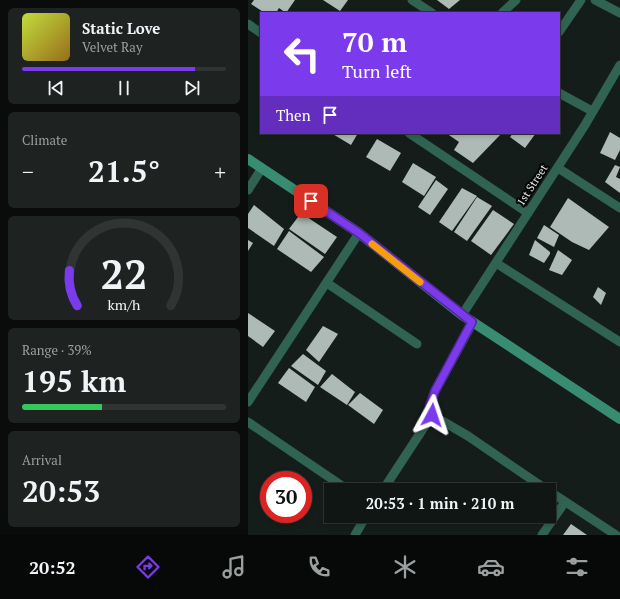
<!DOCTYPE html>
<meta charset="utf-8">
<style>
:root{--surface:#101614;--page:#1e2322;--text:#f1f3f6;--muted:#9c9fa0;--line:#303534;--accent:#7c3aed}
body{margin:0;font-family:"PT Serif",serif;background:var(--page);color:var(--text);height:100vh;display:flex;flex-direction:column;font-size:15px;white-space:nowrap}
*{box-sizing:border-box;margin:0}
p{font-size:13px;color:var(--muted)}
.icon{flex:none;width:22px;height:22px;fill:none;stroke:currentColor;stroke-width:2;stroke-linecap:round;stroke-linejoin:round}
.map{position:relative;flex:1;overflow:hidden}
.details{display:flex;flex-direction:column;gap:8px;padding:8px;background:#090c0b;width:248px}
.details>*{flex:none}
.top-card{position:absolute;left:12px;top:12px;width:300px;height:122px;border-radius:0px;box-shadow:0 2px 6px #0003,0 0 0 1px var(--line);background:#7c3aed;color:#fff;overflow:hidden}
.speed{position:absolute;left:12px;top:471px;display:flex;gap:8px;font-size:20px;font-weight:700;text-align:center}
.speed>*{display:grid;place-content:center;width:52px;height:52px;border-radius:50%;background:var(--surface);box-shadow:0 2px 6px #0003,0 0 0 1px var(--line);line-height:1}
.speed .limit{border:6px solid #d22;background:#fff;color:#111}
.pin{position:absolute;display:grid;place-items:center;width:34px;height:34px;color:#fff;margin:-17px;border-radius:8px;box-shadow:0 2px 6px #0006}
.me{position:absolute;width:44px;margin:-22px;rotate:5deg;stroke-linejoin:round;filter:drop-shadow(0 0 3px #0008)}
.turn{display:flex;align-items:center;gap:14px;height:84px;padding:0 16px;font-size:18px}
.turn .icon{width:52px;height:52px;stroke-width:2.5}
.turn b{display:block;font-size:28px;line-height:34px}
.then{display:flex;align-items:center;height:38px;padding:0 16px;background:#0003;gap:8px;font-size:15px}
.big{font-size:30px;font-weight:700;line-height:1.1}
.details .widget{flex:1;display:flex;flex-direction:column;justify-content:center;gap:6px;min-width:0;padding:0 14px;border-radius:6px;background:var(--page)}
.details .dial{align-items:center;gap:0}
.dial svg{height:104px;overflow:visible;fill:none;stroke:var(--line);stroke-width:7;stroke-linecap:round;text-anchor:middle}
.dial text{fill:var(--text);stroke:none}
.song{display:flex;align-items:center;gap:12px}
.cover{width:48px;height:48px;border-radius:6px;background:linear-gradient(135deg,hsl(70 70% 55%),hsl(40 70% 35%))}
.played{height:4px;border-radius:2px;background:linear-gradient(90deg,var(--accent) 85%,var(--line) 85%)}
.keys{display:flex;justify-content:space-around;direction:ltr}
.heat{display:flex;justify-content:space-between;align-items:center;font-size:22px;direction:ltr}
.charge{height:6px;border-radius:3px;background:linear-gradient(90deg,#34c759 39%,var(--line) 0)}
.trip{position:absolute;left:76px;top:483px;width:232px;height:40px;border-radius:0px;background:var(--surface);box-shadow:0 2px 6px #0003,0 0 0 1px var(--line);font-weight:700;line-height:40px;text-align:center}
.menu{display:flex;height:64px;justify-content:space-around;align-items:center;background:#060908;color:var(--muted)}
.menu .icon{width:28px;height:28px}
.menu .active{color:var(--accent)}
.menu b{font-size:18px;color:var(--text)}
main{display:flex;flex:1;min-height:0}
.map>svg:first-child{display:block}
.building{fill:#aebab5}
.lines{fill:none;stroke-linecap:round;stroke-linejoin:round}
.street{stroke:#316352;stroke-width:9}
.secondary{stroke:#378c72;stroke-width:10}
.route-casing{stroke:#51269a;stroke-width:10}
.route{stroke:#7c3aed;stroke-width:7}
.slow{stroke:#f59e0b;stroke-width:7}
.labels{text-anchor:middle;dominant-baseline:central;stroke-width:4;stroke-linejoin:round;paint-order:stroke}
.street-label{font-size:11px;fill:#e6ece9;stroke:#040706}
</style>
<main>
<section class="details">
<div class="widget">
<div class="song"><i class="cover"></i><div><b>Static Love</b><p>Velvet Ray</p></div></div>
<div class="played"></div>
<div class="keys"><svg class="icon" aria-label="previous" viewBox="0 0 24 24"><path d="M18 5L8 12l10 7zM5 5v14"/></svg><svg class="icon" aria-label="pause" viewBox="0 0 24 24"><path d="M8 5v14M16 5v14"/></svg><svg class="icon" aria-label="next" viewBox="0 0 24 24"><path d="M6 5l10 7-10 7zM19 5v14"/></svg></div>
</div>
<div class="widget"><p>Climate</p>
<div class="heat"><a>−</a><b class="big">21.5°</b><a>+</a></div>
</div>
<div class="widget dial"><svg viewBox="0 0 100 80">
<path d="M14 69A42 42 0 1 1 86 69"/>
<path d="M14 69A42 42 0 0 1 8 42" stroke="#7c3aed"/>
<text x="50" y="56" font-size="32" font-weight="700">22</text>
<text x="50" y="72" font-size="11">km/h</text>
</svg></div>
<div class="widget"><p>Range · 39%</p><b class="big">195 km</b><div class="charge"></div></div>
<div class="widget"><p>Arrival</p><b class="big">20:53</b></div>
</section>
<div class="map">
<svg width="372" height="535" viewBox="0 0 372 535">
<rect width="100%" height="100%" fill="#151d1a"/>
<!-- building -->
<g class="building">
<polygon points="6,0 47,0 38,13 31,8 28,13 17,13 3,4"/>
<polygon points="75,0 100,0 92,11"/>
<polygon points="189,0 212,0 201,9"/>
<polygon points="362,132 372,138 372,150 367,160 352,153"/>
<polygon points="83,133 110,133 103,145"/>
<polygon points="198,133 251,133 253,134 225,163 206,150 211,142"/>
<polygon points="265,133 288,133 277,148 262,137"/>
<polygon points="129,139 153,153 142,171 118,157"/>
<polygon points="165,163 188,177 176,196 154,182"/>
<polygon points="367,165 372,167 368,177 372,179 372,193 357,182"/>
<polygon points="188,180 200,189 182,215 170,207"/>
<polygon points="214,188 229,196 204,231 191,222"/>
<polygon points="229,197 244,206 219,241 206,232"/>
<polygon points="320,198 361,227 341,250 324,242 302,227"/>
<polygon points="6,205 36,229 26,246 0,228 0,214"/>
<polygon points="245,210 266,224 243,255 223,241"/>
<polygon points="53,213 89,237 77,254 41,229"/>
<polygon points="296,225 311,235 306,247 289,238"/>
<polygon points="41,231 76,257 63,272 29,249"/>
<polygon points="0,240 5,243 0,251"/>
<polygon points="287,240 302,252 302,254 296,263 281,255"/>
<polygon points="310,250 324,260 314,275 301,270"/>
<polygon points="350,287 358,293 353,305 345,297"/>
<polygon points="0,313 27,331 15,347 0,336"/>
<polygon points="75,326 90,334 71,362 58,350"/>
<polygon points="55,354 78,371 70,385 43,366"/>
<polygon points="41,368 67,387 58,402 30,383"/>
<polygon points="84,374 107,392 99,405 72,387"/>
<polygon points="112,393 135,410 126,424 100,405"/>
<polygon points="323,524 339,535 315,535"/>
</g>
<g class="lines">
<!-- street -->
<g class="street">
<polyline points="164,0 184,13"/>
<polyline points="347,0 372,13"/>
<polyline points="254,13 268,0"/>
<polyline points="0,24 13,33"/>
<polyline points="311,32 333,0"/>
<polyline points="311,93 344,111"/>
<polyline points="161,133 280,213"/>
<polyline points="310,168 372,208"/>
<polyline points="0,190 14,168"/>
<polyline points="248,263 372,342"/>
<polyline points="79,283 169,344"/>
<polyline points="214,315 337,125 372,65"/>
<polyline points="225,322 187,391 182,405 184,415 220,436 299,490"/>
<polyline points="0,402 111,233"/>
<polyline points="0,422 100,490"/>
<polyline points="135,490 184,415"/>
<polyline points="301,491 368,535"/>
<polyline points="107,535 118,516"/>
<polyline points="294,535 317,502"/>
</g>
<!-- secondary -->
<polyline class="secondary" points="0,159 111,233 214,315 372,419"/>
</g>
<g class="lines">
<defs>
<polyline id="route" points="63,201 111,233 224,322 187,391 182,405 184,415"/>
</defs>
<!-- route casing -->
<use href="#route" class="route-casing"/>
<!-- route -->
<use href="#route" class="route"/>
<!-- slow -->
<polyline class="slow" points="124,244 172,282"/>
</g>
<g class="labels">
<!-- street labels -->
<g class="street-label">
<text transform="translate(284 185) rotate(-57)">1st Street</text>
</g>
</g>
</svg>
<div class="speed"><div class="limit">30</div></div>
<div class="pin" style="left:63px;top:201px;background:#d93025"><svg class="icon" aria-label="arrive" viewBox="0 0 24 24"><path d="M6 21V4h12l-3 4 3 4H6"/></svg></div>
<svg class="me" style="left:184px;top:415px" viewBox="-20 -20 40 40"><path d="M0-17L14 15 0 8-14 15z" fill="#7c3aed" stroke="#fff" stroke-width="4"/></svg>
<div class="trip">20:53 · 1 min · 210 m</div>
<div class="top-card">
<div class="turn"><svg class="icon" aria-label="left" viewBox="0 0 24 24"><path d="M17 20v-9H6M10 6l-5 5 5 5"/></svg><div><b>70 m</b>Turn left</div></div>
<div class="then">Then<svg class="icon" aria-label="arrive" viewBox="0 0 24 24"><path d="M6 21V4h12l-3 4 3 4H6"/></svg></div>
</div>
</div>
</main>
<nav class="menu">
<b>20:52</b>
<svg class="icon active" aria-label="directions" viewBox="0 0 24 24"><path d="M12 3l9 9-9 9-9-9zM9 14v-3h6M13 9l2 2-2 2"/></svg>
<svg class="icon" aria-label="music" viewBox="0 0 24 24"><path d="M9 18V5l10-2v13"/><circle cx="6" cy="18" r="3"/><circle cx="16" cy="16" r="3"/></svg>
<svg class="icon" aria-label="phone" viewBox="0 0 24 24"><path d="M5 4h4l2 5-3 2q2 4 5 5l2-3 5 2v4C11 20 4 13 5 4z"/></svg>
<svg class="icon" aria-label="climate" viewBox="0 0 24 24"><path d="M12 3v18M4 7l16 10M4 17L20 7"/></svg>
<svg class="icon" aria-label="car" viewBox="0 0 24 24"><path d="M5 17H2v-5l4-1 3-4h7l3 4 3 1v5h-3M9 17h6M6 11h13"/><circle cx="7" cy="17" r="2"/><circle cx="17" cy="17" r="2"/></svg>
<svg class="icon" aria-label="filters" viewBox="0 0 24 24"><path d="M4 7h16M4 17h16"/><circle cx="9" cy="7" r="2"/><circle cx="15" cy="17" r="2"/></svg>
</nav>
